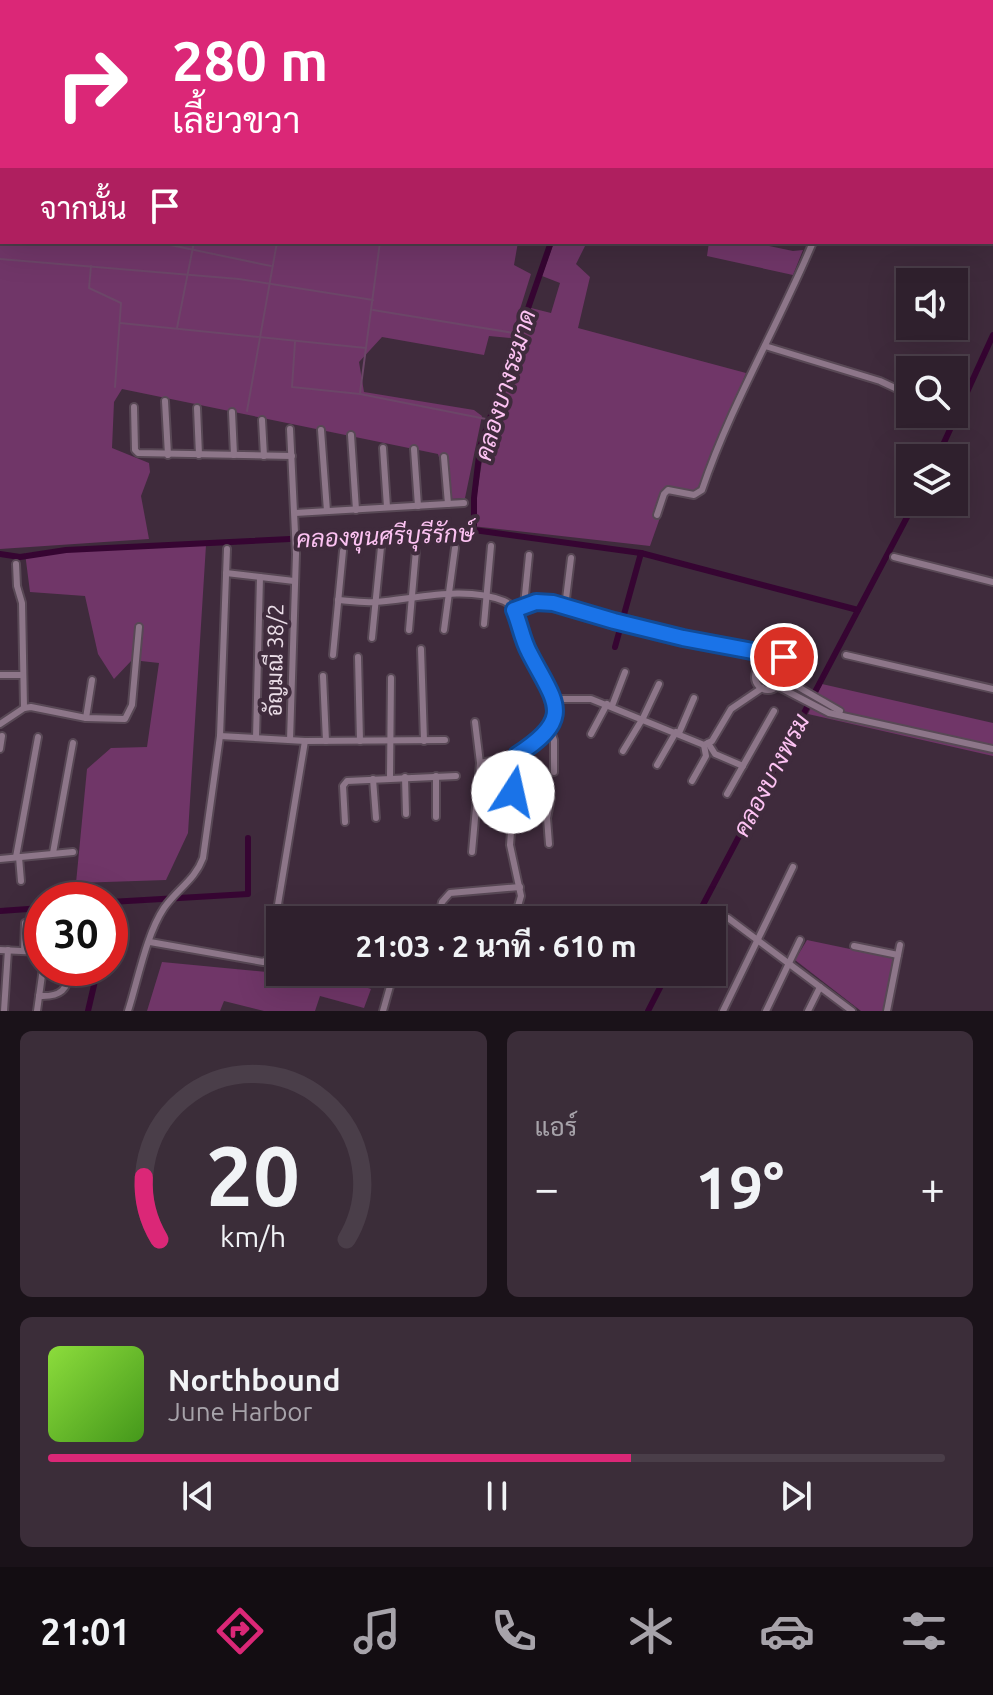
<!DOCTYPE html>
<html lang="th">
<meta charset="utf-8">
<style>
:root{--surface:#2f202d;--page:#3b2d39;--text:#f1f3f6;--muted:#a7a3aa;--line:#4a3e49;--accent:#db2777}
body{margin:0;font-family:Ubuntu,Sarabun,sans-serif;background:var(--page);color:var(--text);height:100vh;display:flex;flex-direction:column;font-size:30px;white-space:nowrap}
*{box-sizing:border-box;margin:0}
p{font-size:26px;color:var(--muted)}
.icon{flex:none;width:44px;height:44px;fill:none;stroke:currentColor;stroke-width:2;stroke-linecap:round;stroke-linejoin:round}
.map{position:relative;height:1011px;overflow:hidden}
.sheet{display:flex;flex-direction:column;gap:20px;padding:20px;background:#1a1219;flex:1}
.sheet>*{flex:none}
.banner{position:absolute;left:0px;top:0px;width:994px;height:244px;box-shadow:0 8px 32px #0002,0 0 0 2px var(--line);background:#db2777;color:#fff;overflow:hidden}
.buttons{position:absolute;left:896px;top:268px;display:grid;gap:16px}
.buttons a{display:grid;place-items:center;width:72px;height:72px;border-radius:0px;background:var(--surface);box-shadow:0 8px 32px #0002,0 0 0 2px var(--line);font-size:40px}
.speed{position:absolute;left:24px;top:882px;display:flex;gap:16px;font-size:40px;font-weight:700;text-align:center}
.speed>*{display:grid;place-content:center;width:104px;height:104px;border-radius:50%;background:var(--surface);box-shadow:0 8px 32px #0002,0 0 0 2px var(--line);line-height:1}
.speed .limit{border:12px solid #d22;background:#fff;color:#111}
.pin{position:absolute;display:grid;place-items:center;width:68px;height:68px;color:#fff;margin:-34px;border:4px solid #fff;border-radius:50%;box-shadow:0 2px 8px #0007}
.me{position:absolute;width:88px;margin:-44px;rotate:10deg;stroke-linejoin:round;filter:drop-shadow(0 0 6px #0008)}
.turn{display:flex;align-items:center;gap:28px;height:168px;padding:0 40px;font-size:36px}
.turn .icon{width:104px;height:104px;stroke-width:2.5}
.turn b{display:block;font-size:56px;line-height:68px}
.then{display:flex;align-items:center;height:76px;padding:0 40px;background:#0003;gap:16px;font-size:30px}
.big{font-size:60px;font-weight:700;line-height:1.1}
.sheet .tile{flex:1;display:flex;flex-direction:column;justify-content:center;gap:12px;min-width:0;padding:0 28px;border-radius:12px;background:var(--page)}
.sheet .dial{align-items:center;gap:0}
.dial svg{height:208px;overflow:visible;fill:none;stroke:var(--line);stroke-width:7;stroke-linecap:round;text-anchor:middle}
.dial text{fill:var(--text);stroke:none}
.song{display:flex;align-items:center;gap:24px}
.cover{width:96px;height:96px;border-radius:12px;background:linear-gradient(135deg,hsl(90 70% 55%),hsl(100 70% 35%))}
.played{height:8px;border-radius:4px;background:linear-gradient(90deg,var(--accent) 65%,var(--line) 65%)}
.keys{display:flex;justify-content:space-around;direction:ltr}
.heat{display:flex;justify-content:space-between;align-items:center;font-size:44px;direction:ltr}
.sheet .tiles{flex:1;display:grid;gap:20px;grid-template-columns:1fr 1fr}
.tile:last-child{grid-column:span 2}
.trip{position:absolute;left:266px;top:906px;width:460px;height:80px;border-radius:0px;background:var(--surface);box-shadow:0 8px 32px #0002,0 0 0 2px var(--line);font-weight:700;line-height:80px;text-align:center}
.tab-bar{display:flex;height:128px;justify-content:space-around;align-items:center;background:#130d12;color:var(--muted)}
.tab-bar .icon{width:56px;height:56px}
.tab-bar .active{color:var(--accent)}
.tab-bar b{font-size:36px;color:var(--text)}
.map>svg:first-child{display:block}
.green{fill:#703668}
.lines{fill:none;stroke-linecap:round;stroke-linejoin:round}
.stream{stroke:#6c4668;stroke-width:2}
.canal{stroke:#360532;stroke-width:6}
.minor-casing{stroke:#584855;stroke-width:10}
.minor{stroke:#8d7689;stroke-width:6}
.route-casing{stroke:#114b97;stroke-width:20}
.route{stroke:#1a73e8;stroke-width:14}
.labels{text-anchor:middle;dominant-baseline:central;stroke-width:8;stroke-linejoin:round;paint-order:stroke}
.street-label{font-size:22px;fill:#eadde7;stroke:#3f2b3c}
.water-label{font-size:24px;font-style:italic;fill:#fdc3f3;stroke:#3f2b3c}
</style>
<div class="map">
<svg width="993" height="1011" viewBox="0 0 993 1011">
<rect width="100%" height="100%" fill="#3f2b3c"/>
<!-- green -->
<g class="green">
<polygon points="0,125 2,242 518,242 514,265 531,274 511,338 489,336 484,355 382,337 359,362 364,392 474,410 482,416 465,498 451,499 438,454 122,389 114,402 112,448 149,463 150,472 141,496 149,539 0,549"/>
<polygon points="554,242 587,242 576,264 590,277 578,328 746,373 698,488 683,497 668,495 650,546 472,526 484,448 531,308 551,313 560,283 542,276"/>
<polygon points="709,242 750,242 793,251 803,250 793,275 707,256"/>
<polygon points="206,545 188,833 166,880 76,883 87,769 111,748 147,747 159,663 132,660 114,679 98,654 85,596 30,592 25,553"/>
<polygon points="822,684 993,723 993,756 808,714"/>
<polygon points="807,940 893,958 883,1011 861,1011 795,960"/>
<polygon points="162,962 287,974 288,972 319,972 371,989 364,1008 320,996 315,1011 264,1011 224,1001 220,1011 147,1011"/>
</g>
<g class="lines">
<!-- stream -->
<g class="stream">
<polyline points="0,177 2,180"/>
<polyline points="156,242 271,266"/>
<polyline points="0,259 239,279 373,300"/>
<polyline points="91,266 89,288 121,303 115,387"/>
<polyline points="373,310 520,334"/>
<polyline points="120,323 366,348"/>
<polyline points="177,328 194,242"/>
<polyline points="295,342 292,387 360,394 491,420"/>
<polyline points="360,393 380,242"/>
<polyline points="247,411 277,242"/>
</g>
<!-- canal -->
<g class="canal">
<polyline points="494,2 494,0"/>
<polyline points="647,2 648,0"/>
<polyline points="0,6 2,6"/>
<polyline points="937,458 993,335"/>
<polyline points="474,530 474,498 480,447 551,242"/>
<polyline points="0,554 20,557 66,550 474,530 641,553 858,610"/>
<polyline points="615,647 641,553"/>
<polyline points="110,902 248,894 248,838"/>
<polyline points="0,911 42,908"/>
<polyline points="695,920 915,502"/>
<polyline points="88,1011 98,968"/>
<polyline points="648,1011 668,972"/>
</g>
<defs>
<g id="minor">
<polyline points="61,2 61,0"/>
<polyline points="263,2 264,0"/>
<polyline points="388,2 389,0"/>
<polyline points="530,2 531,0"/>
<polyline points="615,2 615,0"/>
<polyline points="689,2 693,2"/>
<polyline points="731,2 732,0"/>
<polyline points="774,2 775,0"/>
<polyline points="818,2 819,0"/>
<polyline points="860,2 861,0"/>
<polyline points="891,2 892,0"/>
<polyline points="901,2 902,0"/>
<polyline points="939,2 939,0"/>
<polyline points="975,2 975,0"/>
<polyline points="992,25 993,23"/>
<polyline points="0,65 2,65"/>
<polyline points="992,84 993,84"/>
<polyline points="992,107 993,105"/>
<polyline points="992,152 993,152"/>
<polyline points="992,199 993,199"/>
<polyline points="765,346 880,381 910,395"/>
<polyline points="165,401 168,455"/>
<polyline points="134,407 135,450 138,453 292,456"/>
<polyline points="197,408 199,455"/>
<polyline points="232,412 234,455"/>
<polyline points="262,420 264,456"/>
<polyline points="321,430 327,511"/>
<polyline points="351,435 356,510"/>
<polyline points="383,448 387,507"/>
<polyline points="414,449 418,506"/>
<polyline points="444,457 448,504"/>
<polyline points="295,513 464,503"/>
<path d="M657 515 664 494 668 490 694 495 702 490C731 404 778 326 813 242"/>
<polyline points="894,557 993,582"/>
<polyline points="16,564 17,586 22,603 24,708"/>
<polyline points="226,573 294,581"/>
<path d="M338 600C350 601 363 603 375 602 416 599 464 585 504 601 521 608 521 635 527 650 532 661 541 670 547 681 563 714 550 742 517 755 506 760 492 760 480 763"/>
<polyline points="524,605 529,555"/>
<polyline points="565,607 571,558"/>
<polyline points="514,610 527,604 553,603 614,621 683,638 784,657 808,675"/>
<polyline points="484,624 491,546"/>
<polyline points="409,630 416,550"/>
<polyline points="444,630 455,548"/>
<polyline points="372,638 381,547"/>
<polyline points="421,649 424,741"/>
<polyline points="333,655 343,551"/>
<polyline points="846,655 993,689"/>
<polyline points="358,657 360,741"/>
<circle cx="768" cy="677" r="13"/>
<polyline points="0,675 22,675"/>
<polyline points="323,676 326,741"/>
<polyline points="781,677 840,711"/>
<polyline points="777,686 829,713 993,749"/>
<polyline points="553,699 591,699 704,745 712,741 731,709 762,688"/>
<polyline points="612,706 625,672"/>
<polyline points="86,718 92,680"/>
<polyline points="0,724 24,708 31,707 86,718 125,719 132,705 139,627"/>
<polyline points="550,729 554,740 554,772"/>
<polyline points="679,733 694,698"/>
<polyline points="591,734 607,704"/>
<polyline points="220,736 305,741 445,740"/>
<polyline points="256,738 260,577"/>
<polyline points="290,740 296,554 290,429"/>
<polyline points="708,743 715,754 743,766"/>
<polyline points="0,749 2,736"/>
<polyline points="623,751 643,718 659,684"/>
<polyline points="657,765 676,732"/>
<polyline points="436,776 436,817"/>
<polyline points="390,777 391,678"/>
<polyline points="405,777 406,814"/>
<polyline points="373,779 376,818"/>
<polyline points="692,781 706,756 704,745"/>
<polyline points="513,792 547,794 551,798 547,818 549,844"/>
<polyline points="727,794 774,711"/>
<polyline points="345,822 343,786 347,781 456,776"/>
<polyline points="472,852 480,763 475,722"/>
<polyline points="53,853 73,743"/>
<polyline points="16,857 38,737"/>
<polyline points="19,857 21,881"/>
<polyline points="0,859 73,852"/>
<polyline points="279,908 336,920"/>
<polyline points="728,918 852,1011"/>
<polyline points="438,920 442,902 450,893 520,887"/>
<polyline points="514,920 521,896 510,845 517,755"/>
<polyline points="150,942 263,962 269,959 305,741"/>
<polyline points="854,946 898,955"/>
<polyline points="0,950 42,952"/>
<polyline points="24,951 25,923"/>
<path d="M39 996C60 997 70 990 68 968"/>
<polyline points="4,1011 8,950"/>
<polyline points="37,1011 43,968"/>
<path d="M128 1011C138 980 146 935 164 908 177 889 195 880 203 858L220 736 227 549"/>
<polyline points="383,1011 394,972"/>
<polyline points="723,1011 793,867"/>
<polyline points="766,1011 800,940"/>
<polyline points="808,1011 820,987"/>
<polyline points="887,1011 900,945"/>
</g>
</defs>
<!-- minor casing -->
<use href="#minor" class="minor-casing"/>
<!-- minor -->
<use href="#minor" class="minor"/>
</g>
<g class="lines">
<defs>
<path id="route" d="M513 792 517 755C576 717 555 703 529 652 522 639 520 624 514 610L536 602 553 603 614 621 683 638 784 657"/>
</defs>
<!-- route casing -->
<use href="#route" class="route-casing"/>
<!-- route -->
<use href="#route" class="route"/>
</g>
<g class="labels">
<!-- street labels -->
<g class="street-label">
<text transform="translate(274 660) rotate(-89)">อัญมณี 38/2</text>
</g>
<!-- water labels -->
<g class="water-label">
<text transform="translate(505 385) rotate(-73)">คลองบางระมาด</text>
<text transform="translate(385 536) rotate(-2)">คลองขุนศรีบุรีรักษ์</text>
<text transform="translate(771 775) rotate(-62)">คลองบางพรม</text>
</g>
</g>
</svg>
<div class="buttons">
<a><svg class="icon" aria-label="sound" viewBox="0 0 24 24"><path d="M4 9h4l5-4v14l-5-4H4zM17 9q2 3 0 6"/></svg></a>
<a><svg class="icon" aria-label="search" viewBox="0 0 24 24"><circle cx="10" cy="10" r="6"/><path d="M15 15l6 6"/></svg></a>
<a><svg class="icon" aria-label="layers" viewBox="0 0 24 24"><path d="M12 4l9 5-9 5-9-5zM3 14l9 5 9-5"/></svg></a>
</div>
<div class="speed"><div class="limit">30</div></div>
<div class="pin" style="left:784px;top:657px;background:#d93025"><svg class="icon" aria-label="arrive" viewBox="0 0 24 24"><path d="M6 21V4h12l-3 4 3 4H6"/></svg></div>
<svg class="me" style="left:513px;top:792px" viewBox="-20 -20 40 40"><circle r="19" fill="#fff"/><path d="M0-13L10 11 0 6-10 11z" fill="#1a73e8"/></svg>
<div class="trip">21:03 · 2 นาที · 610 m</div>
<div class="banner">
<div class="turn"><svg class="icon" aria-label="right" viewBox="0 0 24 24"><path d="M7 20v-9h11M14 6l5 5-5 5"/></svg><div><b>280 m</b>เลี้ยวขวา</div></div>
<div class="then">จากนั้น<svg class="icon" aria-label="arrive" viewBox="0 0 24 24"><path d="M6 21V4h12l-3 4 3 4H6"/></svg></div>
</div>
</div>
<section class="sheet">
<div class="tiles">
<div class="tile dial"><svg viewBox="0 0 100 80">
<path d="M14 69A42 42 0 1 1 86 69"/>
<path d="M14 69A42 42 0 0 1 8 45" stroke="#db2777"/>
<text x="50" y="56" font-size="32" font-weight="700">20</text>
<text x="50" y="72" font-size="11">km/h</text>
</svg></div>
<div class="tile"><p>แอร์</p>
<div class="heat"><a>−</a><b class="big">19°</b><a>+</a></div>
</div>
<div class="tile">
<div class="song"><i class="cover"></i><div><b>Northbound</b><p>June Harbor</p></div></div>
<div class="played"></div>
<div class="keys"><svg class="icon" aria-label="previous" viewBox="0 0 24 24"><path d="M18 5L8 12l10 7zM5 5v14"/></svg><svg class="icon" aria-label="pause" viewBox="0 0 24 24"><path d="M8 5v14M16 5v14"/></svg><svg class="icon" aria-label="next" viewBox="0 0 24 24"><path d="M6 5l10 7-10 7zM19 5v14"/></svg></div>
</div>
</div>
</section>
<nav class="tab-bar">
<b>21:01</b>
<svg class="icon active" aria-label="directions" viewBox="0 0 24 24"><path d="M12 3l9 9-9 9-9-9zM9 14v-3h6M13 9l2 2-2 2"/></svg>
<svg class="icon" aria-label="music" viewBox="0 0 24 24"><path d="M9 18V5l10-2v13"/><circle cx="6" cy="18" r="3"/><circle cx="16" cy="16" r="3"/></svg>
<svg class="icon" aria-label="phone" viewBox="0 0 24 24"><path d="M5 4h4l2 5-3 2q2 4 5 5l2-3 5 2v4C11 20 4 13 5 4z"/></svg>
<svg class="icon" aria-label="climate" viewBox="0 0 24 24"><path d="M12 3v18M4 7l16 10M4 17L20 7"/></svg>
<svg class="icon" aria-label="car" viewBox="0 0 24 24"><path d="M5 17H2v-5l4-1 3-4h7l3 4 3 1v5h-3M9 17h6M6 11h13"/><circle cx="7" cy="17" r="2"/><circle cx="17" cy="17" r="2"/></svg>
<svg class="icon" aria-label="filters" viewBox="0 0 24 24"><path d="M4 7h16M4 17h16"/><circle cx="9" cy="7" r="2"/><circle cx="15" cy="17" r="2"/></svg>
</nav>
